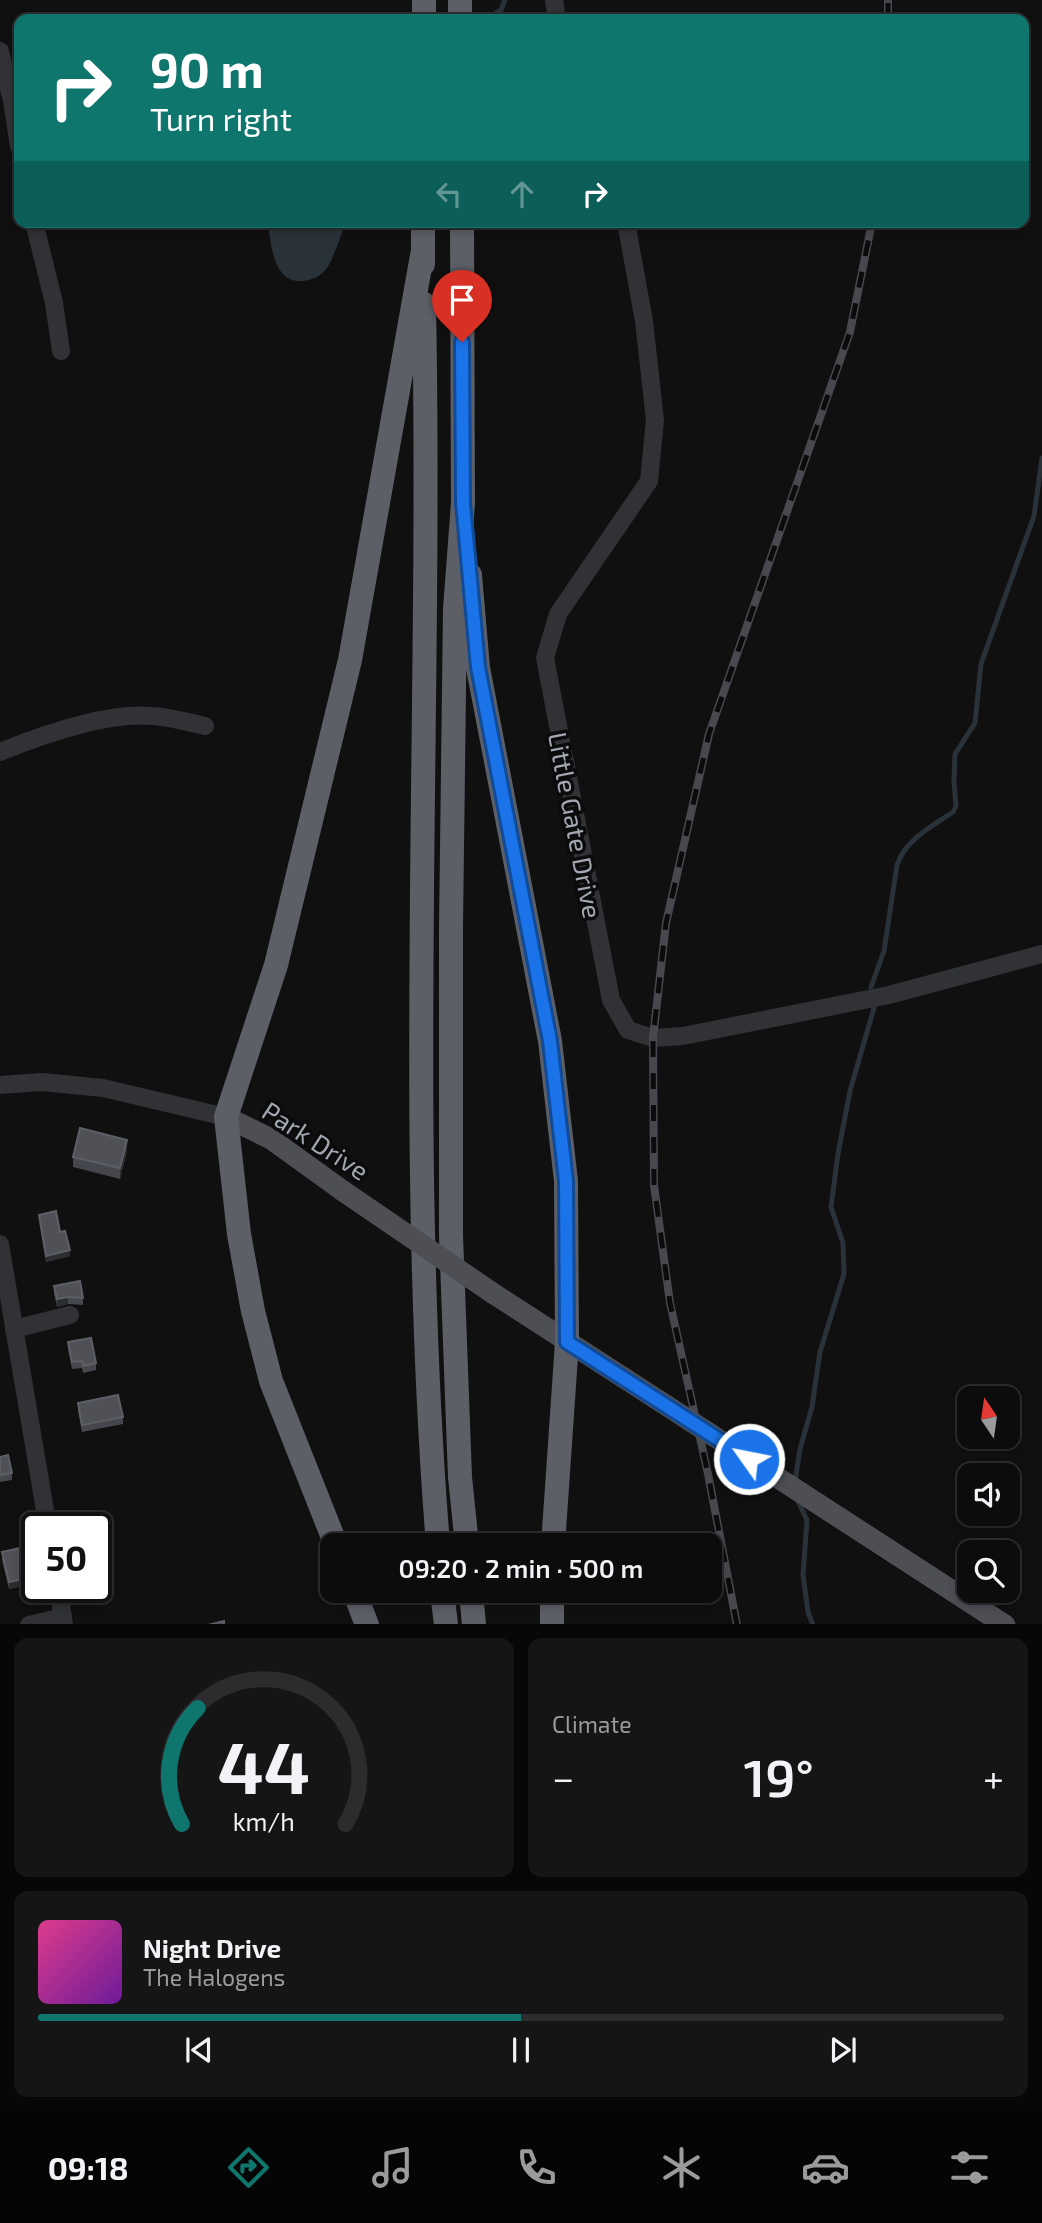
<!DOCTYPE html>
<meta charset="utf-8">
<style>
:root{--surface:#0c0c0d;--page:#151516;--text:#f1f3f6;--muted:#9a9b9d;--line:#2c2c2e;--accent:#0f766e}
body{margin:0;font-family:"Exo 2",sans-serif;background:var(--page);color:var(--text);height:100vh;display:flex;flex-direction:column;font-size:26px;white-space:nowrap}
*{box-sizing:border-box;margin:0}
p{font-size:23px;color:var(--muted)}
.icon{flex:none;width:38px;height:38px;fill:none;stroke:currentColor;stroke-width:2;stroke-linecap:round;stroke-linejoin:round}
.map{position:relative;height:1624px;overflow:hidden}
.details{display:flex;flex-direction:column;gap:14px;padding:14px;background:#070707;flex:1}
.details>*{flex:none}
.banner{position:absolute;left:14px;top:14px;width:1015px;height:214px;border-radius:14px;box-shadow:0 4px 10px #0003,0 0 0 2px var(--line);background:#0f766e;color:#fff;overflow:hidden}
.needle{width:46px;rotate:347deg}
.tools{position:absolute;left:957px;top:1386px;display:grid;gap:14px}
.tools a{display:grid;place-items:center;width:63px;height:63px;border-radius:14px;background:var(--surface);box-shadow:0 4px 10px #0003,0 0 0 2px var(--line);font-size:35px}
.speed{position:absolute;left:21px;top:1512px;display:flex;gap:14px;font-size:35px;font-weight:700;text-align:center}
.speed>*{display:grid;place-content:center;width:91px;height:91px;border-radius:50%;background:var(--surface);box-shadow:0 4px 10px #0003,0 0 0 2px var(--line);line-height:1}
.speed .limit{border:4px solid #111;border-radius:10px;background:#fff;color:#111}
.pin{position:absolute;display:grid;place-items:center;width:60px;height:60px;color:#fff;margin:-72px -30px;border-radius:50% 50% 50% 0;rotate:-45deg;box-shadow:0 0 7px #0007}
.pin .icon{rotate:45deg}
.me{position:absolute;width:77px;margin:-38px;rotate:303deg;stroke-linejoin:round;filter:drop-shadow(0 0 5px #0008)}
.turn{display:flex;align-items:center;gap:24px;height:147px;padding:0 21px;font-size:32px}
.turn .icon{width:91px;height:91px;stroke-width:2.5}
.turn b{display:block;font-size:49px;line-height:60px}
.lanes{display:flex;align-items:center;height:66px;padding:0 21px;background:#0003;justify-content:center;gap:35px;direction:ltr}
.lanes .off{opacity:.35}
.big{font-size:52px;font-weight:600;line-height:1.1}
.details .tile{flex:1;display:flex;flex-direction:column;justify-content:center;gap:10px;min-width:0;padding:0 24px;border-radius:14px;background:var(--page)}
.details .dial{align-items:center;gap:0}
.dial svg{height:182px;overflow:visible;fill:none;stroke:var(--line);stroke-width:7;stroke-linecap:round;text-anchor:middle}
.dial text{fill:var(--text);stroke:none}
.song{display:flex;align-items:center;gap:21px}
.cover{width:84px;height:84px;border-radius:10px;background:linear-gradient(135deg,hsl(330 70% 55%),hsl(280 70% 35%))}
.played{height:7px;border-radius:4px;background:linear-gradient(90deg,var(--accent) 50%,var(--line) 50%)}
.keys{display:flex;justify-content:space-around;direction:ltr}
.heat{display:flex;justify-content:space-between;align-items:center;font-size:38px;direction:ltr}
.details .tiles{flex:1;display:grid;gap:14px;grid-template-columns:1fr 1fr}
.tile:last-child{grid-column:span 2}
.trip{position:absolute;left:320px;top:1533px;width:402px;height:70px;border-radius:14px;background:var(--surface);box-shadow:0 4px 10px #0003,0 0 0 2px var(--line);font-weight:600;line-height:70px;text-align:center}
.menu{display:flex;height:112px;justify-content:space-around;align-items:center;background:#050505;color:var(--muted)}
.menu .icon{width:49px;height:49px}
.menu .current{color:var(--accent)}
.menu b{font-size:32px;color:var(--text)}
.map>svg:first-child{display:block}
.water{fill:#2a3239}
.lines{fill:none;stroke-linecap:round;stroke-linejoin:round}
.stream{stroke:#2a3239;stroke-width:5}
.minor{stroke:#313236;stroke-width:18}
.major{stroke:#4d4f55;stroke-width:21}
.highway{stroke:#5d5f67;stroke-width:24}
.rail-casing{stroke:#48494f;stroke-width:8}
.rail{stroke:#0b0b0c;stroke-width:5;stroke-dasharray:16;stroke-linecap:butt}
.major-bridge{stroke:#4d4f55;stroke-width:21}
.wall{fill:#46474c}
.shaded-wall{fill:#2c2d30}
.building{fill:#505157;stroke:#5c5f65;stroke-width:2}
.route-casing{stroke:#114b97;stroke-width:18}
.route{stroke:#1a73e8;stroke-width:12}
.labels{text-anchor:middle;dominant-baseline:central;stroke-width:7;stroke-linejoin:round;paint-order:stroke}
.street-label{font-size:26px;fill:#a1a6b1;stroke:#0b0b0c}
</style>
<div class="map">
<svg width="1042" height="1625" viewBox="0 0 1042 1625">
<rect width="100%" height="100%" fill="#101011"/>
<!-- water -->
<path class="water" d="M268 222H346C340 237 335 255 327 268 322 276 312 280 303 281 273 284 271 244 268 222Z"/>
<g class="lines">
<!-- stream -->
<g class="stream">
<polyline points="486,19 501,10 505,0"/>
<path d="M871 987 884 951 897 865C906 839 931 827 953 812L956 806 954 782 955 754 975 723 981 664 1034 516 1042 458"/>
<polyline points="795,1482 800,1449 812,1407 820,1352 844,1274 843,1243 831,1207 838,1154 850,1091 874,1008"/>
<polyline points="797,1499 807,1520 803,1575 808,1612 813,1625"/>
</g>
<!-- minor -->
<g class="minor">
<polyline points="554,0 557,19"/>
<polyline points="0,51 12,101 19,146"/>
<polyline points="34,222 54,303 61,351"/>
<polyline points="626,222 644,321 655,420 649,481 558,614 545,658 611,1000 628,1030 653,1038 683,1036 889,995 1042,954"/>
<path d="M0 752C42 735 106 712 152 716 170 717 188 722 205 726"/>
<polyline points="0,1085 42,1082 103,1088 226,1117"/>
<polyline points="0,1244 48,1528"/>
<polyline points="14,1329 70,1315"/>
<polyline points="58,1587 64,1625"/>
<polyline points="29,1625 63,1617"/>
</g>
<!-- major -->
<g class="major">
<polyline points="226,1117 271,1139 343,1191"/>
<polyline points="494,1294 624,1378"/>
<polyline points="749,1459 1005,1625"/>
</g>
<!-- highway -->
<g class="highway">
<polyline points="460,0 460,19"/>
<polyline points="424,19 424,0"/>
<polyline points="423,222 423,264"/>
<polyline points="462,222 463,503 455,609 451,928 451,1235 460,1477 467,1545"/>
<path d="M424 304C432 718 405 1132 438 1545"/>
<polyline points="470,575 478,668 550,1041 566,1181 567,1342 553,1545"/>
<polyline points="336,1545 271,1381 253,1311 239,1234 226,1117 276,965 350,660 423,250"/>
<polyline points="354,1591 367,1625"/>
<polyline points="442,1591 446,1625"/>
<polyline points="471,1591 474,1625"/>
<polyline points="552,1625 552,1591"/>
</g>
<defs>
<g id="rail">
<polyline points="888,19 888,0"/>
<polyline points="737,1625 708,1474 670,1303 654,1185 653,1038 666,923 709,734 850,332 872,222"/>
</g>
</defs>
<!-- rail casing -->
<use href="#rail" class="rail-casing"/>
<!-- rail -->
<use href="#rail" class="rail"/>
<!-- major-bridge -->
<g class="major-bridge">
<polyline points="343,1191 494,1294"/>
<polyline points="624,1378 749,1459"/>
</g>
</g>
<!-- wall -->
<g class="wall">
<polygon points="127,1151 120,1179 73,1167 73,1157"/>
<polygon points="39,1215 60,1232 70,1256 46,1262"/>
<polygon points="54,1286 83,1298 83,1305 68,1304 57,1307 54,1293"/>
<polygon points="68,1342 96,1363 96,1370 83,1373 82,1368 72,1369 68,1349"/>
<polygon points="78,1403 123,1417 123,1424 82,1432 78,1410"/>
<polygon points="0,1457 12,1473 12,1480 0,1482"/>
<polygon points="2,1552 27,1585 9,1589 2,1560"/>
</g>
<!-- shaded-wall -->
<g class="shaded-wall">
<polygon points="127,1140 127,1151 120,1179 120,1168"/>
<polygon points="70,1250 70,1256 46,1262 46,1256"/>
<polygon points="68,1297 68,1304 57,1307 57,1299"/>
<polygon points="27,1578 27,1585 9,1589 9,1582"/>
</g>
<!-- building -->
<g class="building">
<polygon points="80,1128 127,1140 120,1168 73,1157"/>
<polygon points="56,1211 60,1232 65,1231 70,1250 46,1256 39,1215"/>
<polygon points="80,1281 83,1298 68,1297 57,1299 54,1286"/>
<polygon points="91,1338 96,1363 83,1366 82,1361 72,1362 68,1342"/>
<polygon points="118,1395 123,1417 82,1425 78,1403"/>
<polygon points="8,1455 12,1473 0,1475 0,1457"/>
<polygon points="20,1548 27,1578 9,1582 2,1552"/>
<polygon points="224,1621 224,1625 208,1625"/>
</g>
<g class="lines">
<defs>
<polyline id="route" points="462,342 463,503 478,667 550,1041 566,1181 567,1342 749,1459"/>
</defs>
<!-- route casing -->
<use href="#route" class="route-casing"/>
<!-- route -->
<use href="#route" class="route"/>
</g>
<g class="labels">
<!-- street labels -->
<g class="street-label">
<text transform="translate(576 825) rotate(79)">Little Gate Drive</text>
<text transform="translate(316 1140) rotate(33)">Park Drive</text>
</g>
</g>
</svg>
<div class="tools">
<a><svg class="needle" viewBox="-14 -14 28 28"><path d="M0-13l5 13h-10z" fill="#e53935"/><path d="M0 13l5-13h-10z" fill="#9a9b9d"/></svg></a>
<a><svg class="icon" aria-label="sound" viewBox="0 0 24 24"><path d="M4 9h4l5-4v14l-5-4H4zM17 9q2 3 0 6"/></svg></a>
<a><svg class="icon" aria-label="search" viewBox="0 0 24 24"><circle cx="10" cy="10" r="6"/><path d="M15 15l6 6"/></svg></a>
</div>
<div class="speed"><div class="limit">50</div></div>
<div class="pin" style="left:462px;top:342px;background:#d93025"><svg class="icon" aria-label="arrive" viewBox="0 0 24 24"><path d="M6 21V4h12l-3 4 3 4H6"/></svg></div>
<svg class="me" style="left:749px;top:1459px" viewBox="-20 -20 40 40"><circle r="17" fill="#1a73e8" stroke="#fff" stroke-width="3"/><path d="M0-11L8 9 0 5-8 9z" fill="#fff"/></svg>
<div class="trip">09:20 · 2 min · 500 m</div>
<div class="banner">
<div class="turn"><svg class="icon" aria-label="right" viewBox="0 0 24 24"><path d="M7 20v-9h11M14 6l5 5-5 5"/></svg><div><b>90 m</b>Turn right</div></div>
<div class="lanes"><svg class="icon off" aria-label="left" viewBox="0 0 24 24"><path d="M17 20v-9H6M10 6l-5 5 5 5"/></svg><svg class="icon off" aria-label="ahead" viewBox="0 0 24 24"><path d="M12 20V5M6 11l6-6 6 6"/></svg><svg class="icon" aria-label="right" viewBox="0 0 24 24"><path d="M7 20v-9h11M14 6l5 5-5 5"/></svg></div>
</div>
</div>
<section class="details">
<div class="tiles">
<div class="tile dial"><svg viewBox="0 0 100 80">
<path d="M14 69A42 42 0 1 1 86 69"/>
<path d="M14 69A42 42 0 0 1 21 18" stroke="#0f766e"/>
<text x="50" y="56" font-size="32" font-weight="700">44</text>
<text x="50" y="72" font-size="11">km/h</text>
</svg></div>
<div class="tile"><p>Climate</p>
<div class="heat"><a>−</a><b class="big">19°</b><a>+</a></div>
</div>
<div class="tile">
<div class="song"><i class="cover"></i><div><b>Night Drive</b><p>The Halogens</p></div></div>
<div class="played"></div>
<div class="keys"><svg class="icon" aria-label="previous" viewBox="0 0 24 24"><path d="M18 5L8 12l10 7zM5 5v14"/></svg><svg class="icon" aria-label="pause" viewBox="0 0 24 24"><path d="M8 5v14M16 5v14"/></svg><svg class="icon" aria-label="next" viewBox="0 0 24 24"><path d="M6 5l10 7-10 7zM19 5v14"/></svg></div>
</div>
</div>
</section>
<nav class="menu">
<b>09:18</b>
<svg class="icon current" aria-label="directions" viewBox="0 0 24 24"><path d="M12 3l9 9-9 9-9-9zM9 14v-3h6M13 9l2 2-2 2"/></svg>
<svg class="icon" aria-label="music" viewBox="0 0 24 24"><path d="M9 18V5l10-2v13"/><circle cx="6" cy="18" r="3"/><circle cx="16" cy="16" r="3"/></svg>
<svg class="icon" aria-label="phone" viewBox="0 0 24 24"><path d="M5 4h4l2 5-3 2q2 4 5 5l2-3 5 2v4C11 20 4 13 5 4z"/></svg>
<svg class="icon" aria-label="climate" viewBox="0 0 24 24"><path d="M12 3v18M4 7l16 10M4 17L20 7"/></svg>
<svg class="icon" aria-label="car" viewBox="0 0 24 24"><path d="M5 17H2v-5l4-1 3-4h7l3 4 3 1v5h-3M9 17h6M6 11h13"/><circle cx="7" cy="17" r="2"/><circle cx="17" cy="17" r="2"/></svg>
<svg class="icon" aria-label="filters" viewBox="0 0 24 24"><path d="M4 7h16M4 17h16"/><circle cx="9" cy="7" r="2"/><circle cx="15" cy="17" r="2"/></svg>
</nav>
